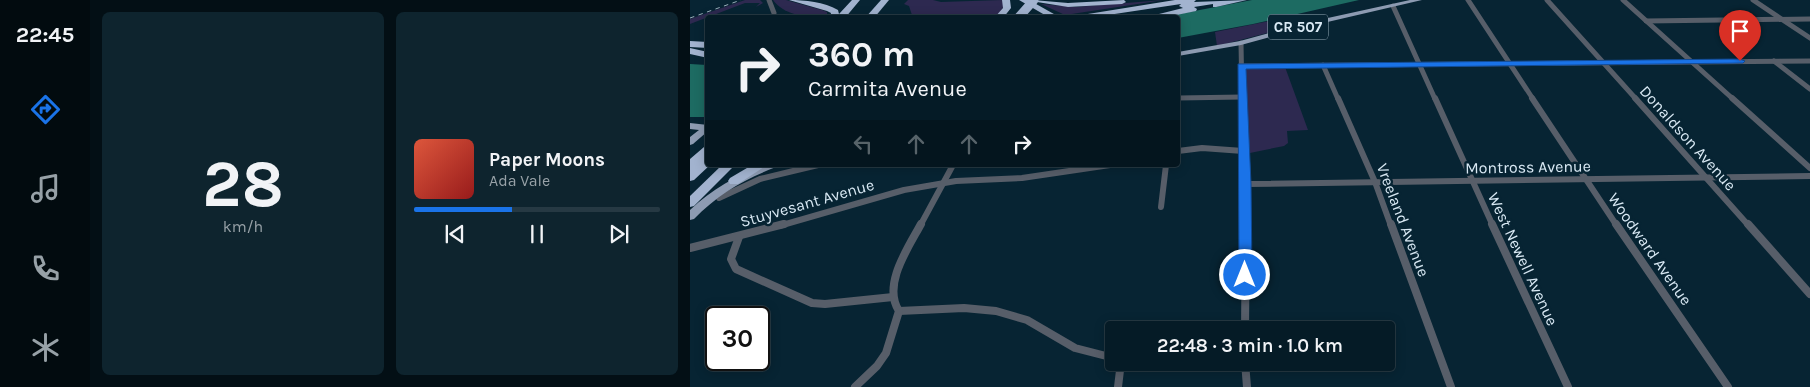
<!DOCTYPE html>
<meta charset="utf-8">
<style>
:root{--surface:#051b26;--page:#0e242e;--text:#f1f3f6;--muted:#97a1a7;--line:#263943;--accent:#1a73e8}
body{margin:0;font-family:Karla,sans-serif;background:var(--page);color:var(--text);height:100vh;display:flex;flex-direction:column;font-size:19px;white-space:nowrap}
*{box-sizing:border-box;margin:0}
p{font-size:16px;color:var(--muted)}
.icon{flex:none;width:28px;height:28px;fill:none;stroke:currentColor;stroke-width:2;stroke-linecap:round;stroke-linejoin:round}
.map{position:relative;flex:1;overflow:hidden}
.panel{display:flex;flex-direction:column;gap:12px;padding:12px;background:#030f15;width:600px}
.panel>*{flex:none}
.guide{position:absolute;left:15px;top:15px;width:475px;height:152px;border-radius:5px;box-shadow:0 2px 12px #0003,0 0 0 1px var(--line);background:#051b26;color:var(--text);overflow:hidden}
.speed{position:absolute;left:15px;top:306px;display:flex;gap:10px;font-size:25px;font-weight:700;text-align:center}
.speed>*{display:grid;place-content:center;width:65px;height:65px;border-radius:50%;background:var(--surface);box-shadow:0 2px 12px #0003,0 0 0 1px var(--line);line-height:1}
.speed .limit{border:2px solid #111;border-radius:8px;background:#fff;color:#111}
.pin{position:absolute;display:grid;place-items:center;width:42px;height:42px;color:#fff;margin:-51px -21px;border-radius:50% 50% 50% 0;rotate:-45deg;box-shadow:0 0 5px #0007}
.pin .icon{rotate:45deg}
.me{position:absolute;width:55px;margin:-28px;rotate:0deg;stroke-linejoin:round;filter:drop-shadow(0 0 4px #0008)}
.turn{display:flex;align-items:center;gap:18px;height:105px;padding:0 20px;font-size:22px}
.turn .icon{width:65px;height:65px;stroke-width:2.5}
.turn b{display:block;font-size:35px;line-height:42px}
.lanes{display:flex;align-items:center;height:48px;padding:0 20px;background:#0003;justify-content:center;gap:25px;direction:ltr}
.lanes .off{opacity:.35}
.panel .card{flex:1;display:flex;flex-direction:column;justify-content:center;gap:8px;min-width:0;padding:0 18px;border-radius:8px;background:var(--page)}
.panel .dial{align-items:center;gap:0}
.dial b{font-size:65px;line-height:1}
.song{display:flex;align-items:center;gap:15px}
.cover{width:60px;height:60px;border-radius:8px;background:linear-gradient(135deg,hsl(10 70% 55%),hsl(0 70% 35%))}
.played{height:5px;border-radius:2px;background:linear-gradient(90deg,var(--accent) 40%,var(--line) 40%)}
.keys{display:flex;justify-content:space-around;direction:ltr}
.panel .tiles{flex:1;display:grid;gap:12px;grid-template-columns:repeat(2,1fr)}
.trip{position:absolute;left:415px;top:321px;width:290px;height:50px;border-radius:5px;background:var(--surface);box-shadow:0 2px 12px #0003,0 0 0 1px var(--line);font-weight:600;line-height:50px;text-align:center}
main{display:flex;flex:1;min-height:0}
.dock{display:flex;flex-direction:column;width:90px;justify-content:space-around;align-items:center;background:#020b0f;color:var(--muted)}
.dock .icon{width:35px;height:35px}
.dock .selected{color:var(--accent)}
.dock b{font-size:22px;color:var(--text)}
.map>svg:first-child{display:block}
.green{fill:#2d2950}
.water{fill:#1d6b62}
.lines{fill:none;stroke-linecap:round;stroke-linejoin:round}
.minor-far2{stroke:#575e69;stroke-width:5}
.minor-far1{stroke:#575e69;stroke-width:6}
.minor{stroke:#575e69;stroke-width:8}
.primary{fill:#8d9bb2;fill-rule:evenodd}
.motorway{fill:#a2b3cf;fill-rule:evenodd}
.rail{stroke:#9aaeba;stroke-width:1;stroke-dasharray:4.5 4.5;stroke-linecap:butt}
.motorway-bridge{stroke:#a2b3cf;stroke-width:9}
.route{fill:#1a73e8;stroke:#114b97}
.labels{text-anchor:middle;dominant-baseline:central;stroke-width:5;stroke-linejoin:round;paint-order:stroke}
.shield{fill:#072433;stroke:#9aaeba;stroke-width:1}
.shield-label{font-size:15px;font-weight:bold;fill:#d9e9f4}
.street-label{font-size:16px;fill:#d9e9f4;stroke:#072433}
</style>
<main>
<nav class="dock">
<b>22:45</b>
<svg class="icon selected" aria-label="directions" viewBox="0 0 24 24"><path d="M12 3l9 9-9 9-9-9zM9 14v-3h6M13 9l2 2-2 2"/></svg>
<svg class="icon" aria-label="music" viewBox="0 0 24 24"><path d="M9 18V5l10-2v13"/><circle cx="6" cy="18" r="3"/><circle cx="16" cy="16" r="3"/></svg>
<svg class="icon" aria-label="phone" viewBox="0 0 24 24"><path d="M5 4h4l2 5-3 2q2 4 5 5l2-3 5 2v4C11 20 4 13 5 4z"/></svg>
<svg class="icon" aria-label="climate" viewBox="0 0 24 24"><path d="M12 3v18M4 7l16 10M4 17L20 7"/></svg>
</nav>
<section class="panel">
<div class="tiles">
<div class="card dial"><b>28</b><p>km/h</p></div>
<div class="card">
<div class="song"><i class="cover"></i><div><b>Paper Moons</b><p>Ada Vale</p></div></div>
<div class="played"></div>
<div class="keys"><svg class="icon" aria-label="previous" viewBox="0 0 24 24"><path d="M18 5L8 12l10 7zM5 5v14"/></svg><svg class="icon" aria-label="pause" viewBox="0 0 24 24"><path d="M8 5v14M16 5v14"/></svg><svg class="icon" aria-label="next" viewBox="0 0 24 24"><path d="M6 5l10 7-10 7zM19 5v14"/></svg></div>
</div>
</div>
</section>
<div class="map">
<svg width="1120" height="387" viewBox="0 0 1120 387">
<rect width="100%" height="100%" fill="#072433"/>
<!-- green -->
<g class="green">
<polygon points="55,0 70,0 73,3 66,7 70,3 55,3 0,24 0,19"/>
<path d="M83 0H96L132 10 137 12V17C118 18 95 16 83 0Z"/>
<polygon points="218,0 243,0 251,2 312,0 314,5 311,12 303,17 223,18 219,6 214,4"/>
<polygon points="474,0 375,15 351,4 385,7"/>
<polygon points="589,19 600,27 527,46 525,32"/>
<polygon points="595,67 618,130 597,131 598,143 594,146 555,154 555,68"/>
</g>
<!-- water -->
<g class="water">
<polygon points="562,0 669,0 563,24 488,38 488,18 468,18"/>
<polygon points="0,64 17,65 17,117 0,117"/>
</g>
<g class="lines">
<!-- minor-far2 -->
<g class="minor-far2">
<polyline points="79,0 84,13"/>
<polyline points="778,0 843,99"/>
<polyline points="857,0 946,99"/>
<polyline points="933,0 1043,99"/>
<polyline points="1063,0 1120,38"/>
<polyline points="703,6 745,99"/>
<polyline points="956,21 1120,19"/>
<polyline points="551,43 552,99"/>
<polyline points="1084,61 1120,89"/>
<polyline points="633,65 648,99"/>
<polyline points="551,66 1120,61"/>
<polyline points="488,98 552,97"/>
</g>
<!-- minor-far1 -->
<g class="minor-far1">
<polyline points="552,98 556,226"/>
<polyline points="648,98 685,182 701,226"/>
<polyline points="745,98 803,226"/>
<polyline points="842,98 927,226"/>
<polyline points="945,98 1059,226"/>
<polyline points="1042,98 1120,168"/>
<polyline points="488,151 512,148 553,151"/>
<polyline points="556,184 1120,176"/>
<polyline points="29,198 70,179 128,165"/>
<polyline points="471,207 476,165"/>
<polyline points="89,226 214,190 266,181 332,178 420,165"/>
<polyline points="230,226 263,165"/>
</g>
<!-- minor -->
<g class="minor">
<polyline points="701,224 761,387"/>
<polyline points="802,224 878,387"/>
<polyline points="926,224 1038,387"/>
<polyline points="1058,224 1120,294"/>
<polyline points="49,237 41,259 46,269 122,303 135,304 203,297"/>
<polyline points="0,248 94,224"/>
<polyline points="209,311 274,308 306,311 337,320 385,348 424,358"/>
<polyline points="555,330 556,224"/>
<polyline points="555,362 557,387"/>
<path d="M165 387 187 366 196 353 209 311C192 285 218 248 231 224"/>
<polyline points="428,387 431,362"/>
</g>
<!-- primary -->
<g class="primary">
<polygon points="720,0 732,0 616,27 551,45 488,56 488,52 550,41 615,23"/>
<polygon points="0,123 18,125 18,131 3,144 0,145 0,137 9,130 0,129"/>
<path d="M74 165H88L86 167C55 179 28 194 4 219L0 220V210C22 189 46 176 74 165Z"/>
</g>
<!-- motorway -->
<g class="motorway">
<path d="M99 0C115 0 134 2 148 10L149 14 162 0H170L155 18H140L141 13 137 11Z"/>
<polygon points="191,0 199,0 184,18 175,18"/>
<polygon points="312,0 320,0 321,8 313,18 304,18 313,8"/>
<polygon points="329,0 339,0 371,18 360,18"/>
<polygon points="343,0 378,3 434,0 436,2 432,4 378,7 347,2"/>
<polygon points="485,0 506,0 504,2 557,0 526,7 523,7 523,4 504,7 507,9 506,11 472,18 453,18 493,8 489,6 491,4 398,18 373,18"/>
<polygon points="0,41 18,42 18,48 0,47"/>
<polygon points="0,48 18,52 18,58 0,54"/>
<polygon points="18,146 18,156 14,159 18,159 18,165 20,165 4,180 0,181 0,159 14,147"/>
<polygon points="32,165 45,165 4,206 0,207 0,196"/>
<polygon points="62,165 77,165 48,184 40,184 38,181 40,178"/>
</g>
<!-- rail -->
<polyline class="rail" points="0,18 51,0"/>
<!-- motorway-bridge -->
<polyline class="motorway-bridge" points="328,18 344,0"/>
</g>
<!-- route -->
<polygon class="route" points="1050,59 1055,61 1053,63 556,69 561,184 562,275 560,279 551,279 549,275 548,64"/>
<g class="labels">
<!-- shield labels -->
<rect class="shield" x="578" y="14.5" width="60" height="25" rx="4"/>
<g class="shield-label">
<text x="608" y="27">CR 507</text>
</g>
<!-- street labels -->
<g class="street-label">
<text transform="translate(998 138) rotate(48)">Donaldson Avenue</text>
<text transform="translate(838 167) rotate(-1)">Montross Avenue</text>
<text transform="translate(117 203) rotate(-16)">Stuyvesant Avenue</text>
<text transform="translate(713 220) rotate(69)">Vreeland Avenue</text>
<text transform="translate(960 249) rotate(55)">Woodward Avenue</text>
<text transform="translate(833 259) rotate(65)">West Newell Avenue</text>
</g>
</g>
</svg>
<div class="speed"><div class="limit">30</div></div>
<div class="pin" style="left:1050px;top:61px;background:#d93025"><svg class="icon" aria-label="arrive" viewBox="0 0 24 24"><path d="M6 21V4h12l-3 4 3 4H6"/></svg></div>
<svg class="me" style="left:555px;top:275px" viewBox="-20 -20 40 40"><circle r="17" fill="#1a73e8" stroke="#fff" stroke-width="3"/><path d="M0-11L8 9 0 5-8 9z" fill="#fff"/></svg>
<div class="trip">22:48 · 3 min · 1.0 km</div>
<div class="guide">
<div class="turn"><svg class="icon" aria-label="right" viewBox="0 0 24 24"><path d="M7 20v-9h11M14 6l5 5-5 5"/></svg><div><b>360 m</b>Carmita Avenue</div></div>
<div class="lanes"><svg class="icon off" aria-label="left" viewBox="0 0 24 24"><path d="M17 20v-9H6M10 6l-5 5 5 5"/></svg><svg class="icon off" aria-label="ahead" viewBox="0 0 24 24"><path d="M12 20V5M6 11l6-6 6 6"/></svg><svg class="icon off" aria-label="ahead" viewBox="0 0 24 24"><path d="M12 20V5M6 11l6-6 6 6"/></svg><svg class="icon" aria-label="right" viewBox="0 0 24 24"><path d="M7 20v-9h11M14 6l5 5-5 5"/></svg></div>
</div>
</div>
</main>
